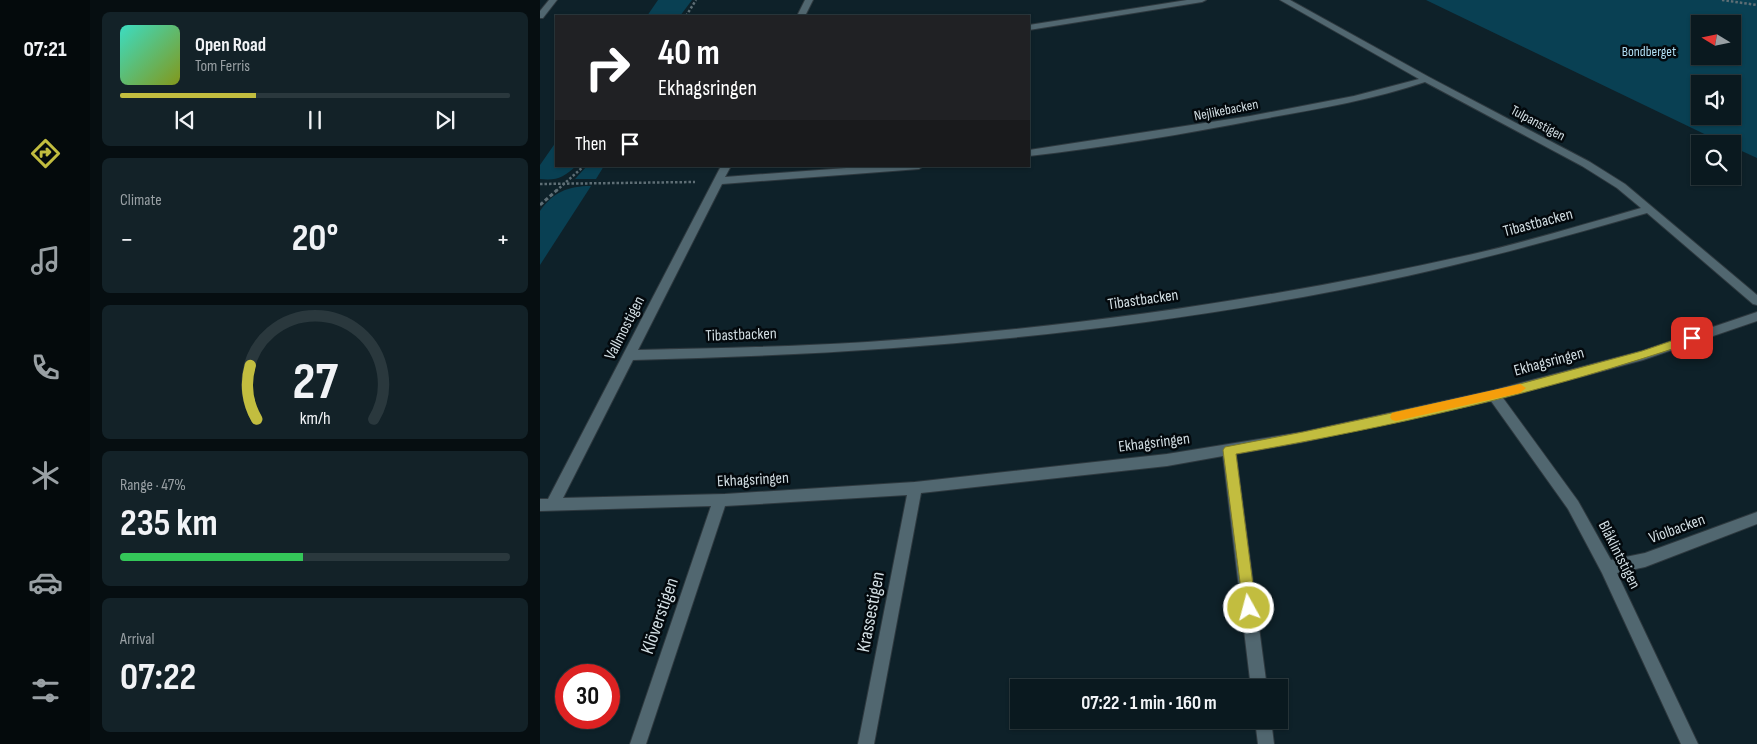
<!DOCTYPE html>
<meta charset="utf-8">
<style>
:root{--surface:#0a191f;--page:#132228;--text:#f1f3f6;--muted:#99a0a4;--line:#2a383d;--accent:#c2bd3f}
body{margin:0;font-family:"Sofia Sans Condensed",sans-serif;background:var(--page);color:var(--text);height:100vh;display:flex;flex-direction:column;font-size:19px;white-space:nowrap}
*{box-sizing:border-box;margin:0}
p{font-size:16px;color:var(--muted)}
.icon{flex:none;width:28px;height:28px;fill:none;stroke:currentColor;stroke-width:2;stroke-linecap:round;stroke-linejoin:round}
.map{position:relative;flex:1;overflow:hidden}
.sheet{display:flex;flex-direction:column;gap:12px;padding:12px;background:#060e11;width:450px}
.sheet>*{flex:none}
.top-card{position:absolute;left:15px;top:15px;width:475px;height:152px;border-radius:0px;box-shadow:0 1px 4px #0004,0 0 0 1px var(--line);background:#202124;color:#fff;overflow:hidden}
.needle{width:32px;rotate:280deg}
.controls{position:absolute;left:1151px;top:15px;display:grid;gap:10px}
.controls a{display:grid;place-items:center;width:50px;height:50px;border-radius:0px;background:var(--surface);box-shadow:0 1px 4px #0004,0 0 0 1px var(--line);font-size:25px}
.speed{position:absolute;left:15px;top:664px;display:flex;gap:10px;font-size:25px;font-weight:700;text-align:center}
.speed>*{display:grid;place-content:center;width:65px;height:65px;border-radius:50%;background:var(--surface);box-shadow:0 1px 4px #0004,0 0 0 1px var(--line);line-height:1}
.speed .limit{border:8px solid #d22;background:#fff;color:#111}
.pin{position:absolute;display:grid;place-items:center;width:42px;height:42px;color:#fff;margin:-21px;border-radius:10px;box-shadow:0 2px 8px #0006}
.me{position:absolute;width:55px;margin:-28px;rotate:353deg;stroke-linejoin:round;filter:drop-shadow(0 0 4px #0008)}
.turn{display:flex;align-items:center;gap:18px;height:105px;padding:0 20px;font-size:22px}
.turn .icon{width:65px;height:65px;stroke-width:2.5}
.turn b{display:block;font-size:35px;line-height:42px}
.then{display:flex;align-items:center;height:48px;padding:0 20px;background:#0003;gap:10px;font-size:19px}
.big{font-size:38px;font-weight:700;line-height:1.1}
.sheet .tile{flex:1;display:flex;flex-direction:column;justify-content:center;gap:8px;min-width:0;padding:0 18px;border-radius:8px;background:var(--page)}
.sheet .dial{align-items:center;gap:0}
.dial svg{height:130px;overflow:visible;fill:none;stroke:var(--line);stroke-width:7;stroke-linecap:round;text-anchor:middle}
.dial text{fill:var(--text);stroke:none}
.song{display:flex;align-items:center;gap:15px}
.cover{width:60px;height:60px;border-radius:8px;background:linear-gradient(135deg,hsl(170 70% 55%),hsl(70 70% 35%))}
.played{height:5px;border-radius:2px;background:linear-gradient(90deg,var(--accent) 35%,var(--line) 35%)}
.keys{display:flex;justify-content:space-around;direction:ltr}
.heat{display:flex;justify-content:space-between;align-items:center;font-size:28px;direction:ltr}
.charge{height:8px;border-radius:4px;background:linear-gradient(90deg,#34c759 47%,var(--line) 0)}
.trip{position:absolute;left:470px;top:679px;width:278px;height:50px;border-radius:0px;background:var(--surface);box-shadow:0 1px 4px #0004,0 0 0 1px var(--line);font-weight:700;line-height:50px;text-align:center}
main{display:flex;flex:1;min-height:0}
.tabs{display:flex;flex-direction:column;width:90px;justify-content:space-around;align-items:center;background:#040a0c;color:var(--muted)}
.tabs .icon{width:35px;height:35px}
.tabs .active{color:var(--accent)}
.tabs b{font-size:22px;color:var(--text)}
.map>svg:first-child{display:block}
.green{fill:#094053;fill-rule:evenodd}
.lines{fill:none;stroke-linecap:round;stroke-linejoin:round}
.minor-casing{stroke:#2e393f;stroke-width:2}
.path-far1{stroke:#5e6e75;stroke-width:2.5;stroke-dasharray:2.5 2;stroke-linecap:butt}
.path{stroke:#5e6e75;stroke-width:3;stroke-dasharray:4 2.5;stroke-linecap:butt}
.minor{fill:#516770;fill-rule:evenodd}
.route{fill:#c2bd3f;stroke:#7e7b29}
.slow{fill:#f59e0b}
.labels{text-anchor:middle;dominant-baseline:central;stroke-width:5;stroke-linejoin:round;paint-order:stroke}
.far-park-label{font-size:14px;fill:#b1dff4;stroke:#03090d}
.far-street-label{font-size:14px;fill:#d2dee3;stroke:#03090d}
.street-label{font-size:16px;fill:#d2dee3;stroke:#03090d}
.near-street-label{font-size:19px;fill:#d2dee3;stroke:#03090d}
</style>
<main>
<nav class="tabs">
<b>07:21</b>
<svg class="icon active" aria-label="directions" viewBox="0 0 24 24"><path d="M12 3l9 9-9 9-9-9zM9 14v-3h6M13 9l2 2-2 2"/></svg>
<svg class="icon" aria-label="music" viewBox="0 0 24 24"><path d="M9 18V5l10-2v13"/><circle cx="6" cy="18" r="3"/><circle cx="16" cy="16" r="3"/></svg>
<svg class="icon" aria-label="phone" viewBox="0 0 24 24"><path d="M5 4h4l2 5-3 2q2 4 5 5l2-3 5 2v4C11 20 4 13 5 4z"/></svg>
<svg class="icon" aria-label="climate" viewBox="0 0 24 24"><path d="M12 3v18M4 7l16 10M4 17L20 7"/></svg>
<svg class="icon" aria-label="car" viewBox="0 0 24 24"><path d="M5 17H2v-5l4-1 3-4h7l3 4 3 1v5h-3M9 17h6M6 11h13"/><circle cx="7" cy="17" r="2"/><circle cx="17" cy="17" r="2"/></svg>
<svg class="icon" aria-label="filters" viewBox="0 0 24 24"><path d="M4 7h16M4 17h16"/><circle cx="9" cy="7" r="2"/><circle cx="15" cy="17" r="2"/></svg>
</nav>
<section class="sheet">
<div class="tile">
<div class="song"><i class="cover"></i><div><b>Open Road</b><p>Tom Ferris</p></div></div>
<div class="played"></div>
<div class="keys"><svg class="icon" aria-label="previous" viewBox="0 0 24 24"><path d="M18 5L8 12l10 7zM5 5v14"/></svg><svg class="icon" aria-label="pause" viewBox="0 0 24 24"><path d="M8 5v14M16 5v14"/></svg><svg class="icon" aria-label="next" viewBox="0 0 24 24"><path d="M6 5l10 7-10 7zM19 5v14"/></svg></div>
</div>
<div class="tile"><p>Climate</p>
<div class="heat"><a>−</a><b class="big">20°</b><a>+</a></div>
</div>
<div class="tile dial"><svg viewBox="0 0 100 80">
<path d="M14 69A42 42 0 1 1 86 69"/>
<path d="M14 69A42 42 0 0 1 10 36" stroke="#c2bd3f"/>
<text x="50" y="56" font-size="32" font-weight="700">27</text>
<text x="50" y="72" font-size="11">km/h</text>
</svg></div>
<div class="tile"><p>Range · 47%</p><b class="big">235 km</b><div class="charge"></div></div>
<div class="tile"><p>Arrival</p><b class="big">07:22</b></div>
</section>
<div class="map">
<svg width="1217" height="744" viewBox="0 0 1217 744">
<rect width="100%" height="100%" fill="#0e2129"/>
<!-- green -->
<g class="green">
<polygon points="118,0 152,0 140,16 107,16"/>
<path d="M886 0H1217V158L1193 147 1192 144H1185L1154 129ZM1160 24H1192V56H1160ZM1160 84H1192V116H1160Z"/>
<path d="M16 142V166H36C24 177 17 181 0 179V165Z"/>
<polygon points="47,166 64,166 56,179 35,179"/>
<path d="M51 186 0 265V211C13 192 28 186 51 186Z"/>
</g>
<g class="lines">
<defs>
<g id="minor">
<polygon points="9,0 17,0 3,18 0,18 0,11"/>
<polygon points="265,0 273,0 265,16 257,16"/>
<polygon points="647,0 666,0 662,2 489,30 489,25"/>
<path d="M740 0H750L889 77 1050 162 1085 184 1217 295V305L1213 304 1107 213C1027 236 948 258 867 276 612 332 353 354 93 360L23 498 185 494 375 482 627 454 763 432 954 390 1102 351 1217 312V321L1103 360 963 398 1038 501 1071 560 1105 553 1217 512V524L1105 567 1077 573 1158 744H1141L1062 573 1028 509 951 401 763 442 696 454 727 688H711L683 456 627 466 381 493 334 744H318L367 495 185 506 106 744H90L171 506 0 511V499H8L181 166H191L185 177 333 166H384L379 169 182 184 98 350C174 348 251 347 327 342 531 328 734 299 933 254 989 241 1045 224 1101 208L1077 188 1042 166 885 82C832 100 777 109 722 119 645 134 567 147 489 156V150L710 116 814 96 879 79Z"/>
<polygon points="715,720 731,720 734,744 718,744"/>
</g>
</defs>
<!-- minor casing -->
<use href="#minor" class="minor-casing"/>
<!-- path-far1 -->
<g class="path-far1">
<polyline points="1182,0 1217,5"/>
<polyline points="146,16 156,0"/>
<polyline points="0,184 155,182"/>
<polyline points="16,191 44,166"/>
</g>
<!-- path -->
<polyline class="path" points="0,205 17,190"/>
<!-- minor -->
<use href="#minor" class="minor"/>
</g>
<!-- route -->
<path class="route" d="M1152 334 1158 338 1156 341C1007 392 851 427 696 454L716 608 714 613 709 615 704 613 683 450 685 447 763 432 954 391 1102 351Z"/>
<!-- slow -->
<polygon class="slow" points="980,384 986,388 980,393 856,421 852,420 850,417 852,413 856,412"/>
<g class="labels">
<!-- far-park labels -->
<g class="far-park-label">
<text x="1109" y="51">Bondberget</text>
</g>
<!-- far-street labels -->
<g class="far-street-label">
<text transform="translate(686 110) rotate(-11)">Nejlikebacken</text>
<text transform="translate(998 123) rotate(28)">Tulpanstigen</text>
</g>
<!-- street labels -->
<g class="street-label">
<text transform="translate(998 223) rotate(-15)">Tibastbacken</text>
<text transform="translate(603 300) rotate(-8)">Tibastbacken</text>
<text transform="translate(85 328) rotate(-63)">Vallmostigen</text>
<text transform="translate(201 335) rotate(-2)">Tibastbacken</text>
<text transform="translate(1009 362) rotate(-15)">Ekhagsringen</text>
<text transform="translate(614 443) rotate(-7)">Ekhagsringen</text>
<text transform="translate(213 480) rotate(-3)">Ekhagsringen</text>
<text transform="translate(1137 529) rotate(-20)">Violbacken</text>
<text transform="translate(1079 555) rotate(63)">Blåklintstigen</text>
</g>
<!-- near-street labels -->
<g class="near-street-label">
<text transform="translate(331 612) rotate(-79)">Krassestigen</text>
<text transform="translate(120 616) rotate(-71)">Klöverstigen</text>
</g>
</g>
</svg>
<div class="controls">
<a><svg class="needle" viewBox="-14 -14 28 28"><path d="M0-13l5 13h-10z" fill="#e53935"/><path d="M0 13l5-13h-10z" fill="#99a0a4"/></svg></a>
<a><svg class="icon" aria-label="sound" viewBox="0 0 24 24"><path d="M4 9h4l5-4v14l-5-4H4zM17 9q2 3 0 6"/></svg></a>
<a><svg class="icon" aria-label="search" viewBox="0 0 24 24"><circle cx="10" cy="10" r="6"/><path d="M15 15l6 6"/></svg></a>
</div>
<div class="speed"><div class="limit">30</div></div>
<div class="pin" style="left:1152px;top:338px;background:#d93025"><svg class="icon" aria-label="arrive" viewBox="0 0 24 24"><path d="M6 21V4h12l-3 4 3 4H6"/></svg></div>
<svg class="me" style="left:709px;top:608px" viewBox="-20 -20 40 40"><circle r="17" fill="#c2bd3f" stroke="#fff" stroke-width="3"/><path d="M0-11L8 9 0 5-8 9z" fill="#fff"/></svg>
<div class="trip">07:22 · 1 min · 160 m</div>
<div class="top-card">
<div class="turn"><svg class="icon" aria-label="right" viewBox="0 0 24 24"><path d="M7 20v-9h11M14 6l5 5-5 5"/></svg><div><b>40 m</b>Ekhagsringen</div></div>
<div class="then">Then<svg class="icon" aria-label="arrive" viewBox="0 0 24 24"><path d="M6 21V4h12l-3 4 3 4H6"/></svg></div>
</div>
</div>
</main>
